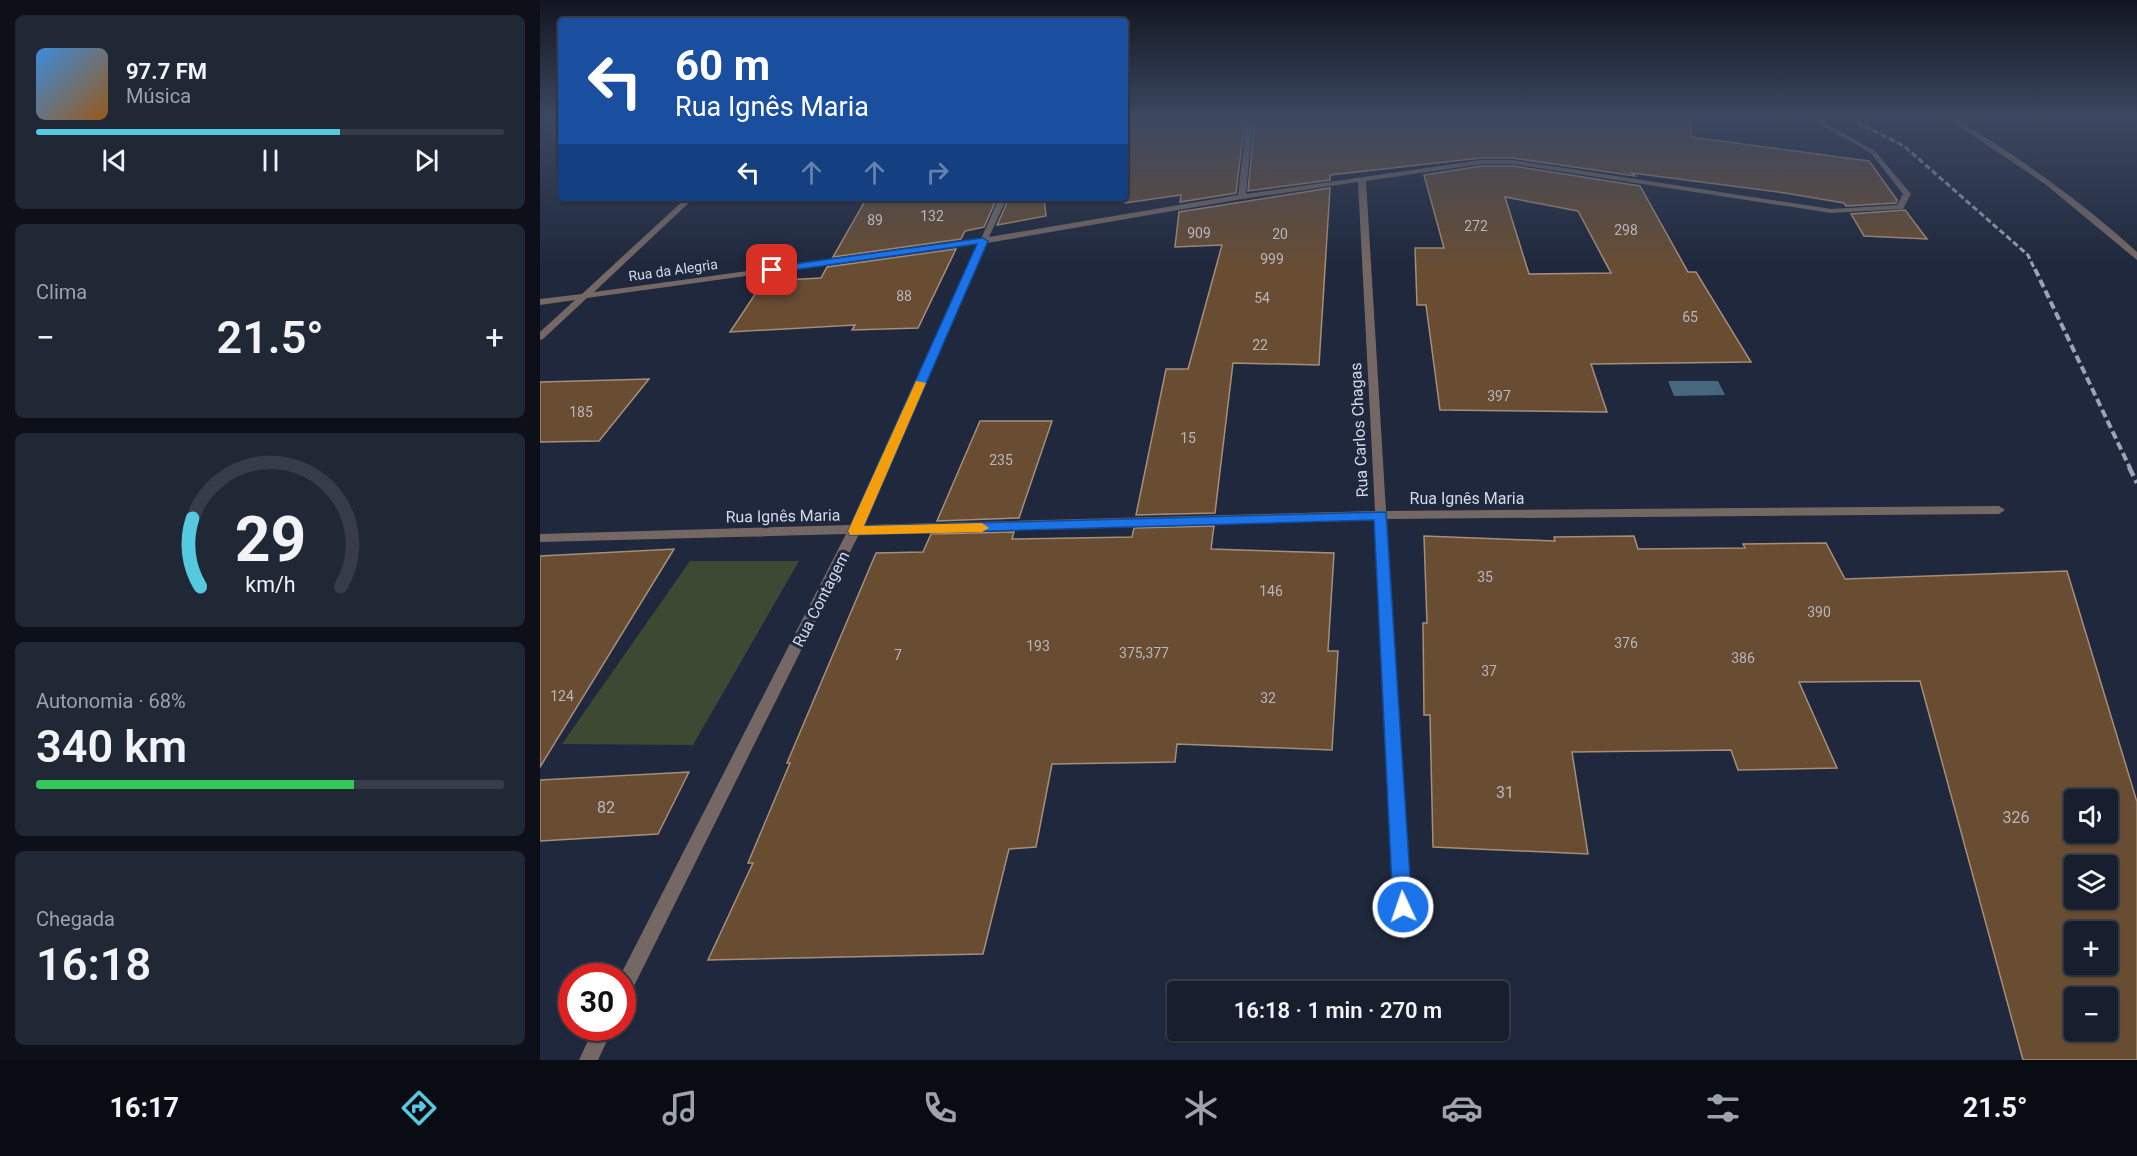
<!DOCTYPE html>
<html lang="pt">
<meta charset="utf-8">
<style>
:root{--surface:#171e2d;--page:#202735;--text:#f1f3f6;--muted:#9ea2aa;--line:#363c49;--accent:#56c9e0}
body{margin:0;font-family:Roboto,sans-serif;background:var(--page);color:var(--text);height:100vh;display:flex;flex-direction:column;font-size:22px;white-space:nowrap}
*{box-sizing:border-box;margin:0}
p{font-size:20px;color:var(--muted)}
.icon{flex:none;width:33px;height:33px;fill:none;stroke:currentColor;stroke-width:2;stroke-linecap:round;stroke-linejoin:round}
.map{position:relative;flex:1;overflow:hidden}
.side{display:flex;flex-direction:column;gap:15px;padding:15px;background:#0d1019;width:540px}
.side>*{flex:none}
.banner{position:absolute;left:18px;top:18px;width:570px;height:183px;border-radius:6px;box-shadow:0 2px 4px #0004,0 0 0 2px var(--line);background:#1a4fa0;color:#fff;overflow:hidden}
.tools{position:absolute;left:1524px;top:789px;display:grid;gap:12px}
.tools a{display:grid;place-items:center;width:54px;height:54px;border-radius:6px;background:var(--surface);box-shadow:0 2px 4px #0004,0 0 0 2px var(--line);font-size:30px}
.speed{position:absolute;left:18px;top:963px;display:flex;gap:12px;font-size:30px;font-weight:700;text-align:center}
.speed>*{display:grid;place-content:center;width:78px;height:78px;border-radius:50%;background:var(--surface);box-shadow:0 2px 4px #0004,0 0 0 2px var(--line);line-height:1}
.speed .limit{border:9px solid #d22;background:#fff;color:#111}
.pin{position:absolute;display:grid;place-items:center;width:51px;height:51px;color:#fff;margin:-26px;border-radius:12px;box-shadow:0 3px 9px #0006}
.me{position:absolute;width:66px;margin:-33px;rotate:357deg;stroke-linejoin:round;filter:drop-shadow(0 0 4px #0008)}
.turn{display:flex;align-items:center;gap:21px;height:126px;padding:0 18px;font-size:27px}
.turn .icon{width:78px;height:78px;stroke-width:2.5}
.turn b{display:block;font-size:42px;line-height:51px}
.lanes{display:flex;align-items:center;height:57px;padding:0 18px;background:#0003;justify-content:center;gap:30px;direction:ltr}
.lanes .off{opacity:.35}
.big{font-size:45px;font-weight:600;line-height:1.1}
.side .widget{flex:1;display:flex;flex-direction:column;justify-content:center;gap:9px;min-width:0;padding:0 21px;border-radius:9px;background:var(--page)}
.side .dial{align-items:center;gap:0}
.dial svg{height:156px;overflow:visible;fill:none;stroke:var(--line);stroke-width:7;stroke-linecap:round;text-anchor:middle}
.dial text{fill:var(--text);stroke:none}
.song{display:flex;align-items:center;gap:18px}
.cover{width:72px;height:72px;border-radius:9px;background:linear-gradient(135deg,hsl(210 70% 55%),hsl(30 70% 35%))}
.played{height:6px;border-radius:3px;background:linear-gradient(90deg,var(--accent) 65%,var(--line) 65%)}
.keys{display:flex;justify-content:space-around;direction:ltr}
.heat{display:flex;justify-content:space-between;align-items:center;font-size:33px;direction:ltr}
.charge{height:9px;border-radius:4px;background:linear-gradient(90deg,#34c759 68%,var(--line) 0)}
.trip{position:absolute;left:627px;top:981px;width:342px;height:60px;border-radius:6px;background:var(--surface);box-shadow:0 2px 4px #0004,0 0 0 2px var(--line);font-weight:600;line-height:60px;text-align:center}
.dock{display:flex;height:96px;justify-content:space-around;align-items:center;background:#090c12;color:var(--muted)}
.dock .icon{width:42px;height:42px}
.dock .current{color:var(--accent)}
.dock b{font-size:27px;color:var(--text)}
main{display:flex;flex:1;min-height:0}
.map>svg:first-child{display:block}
.green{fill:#3d4933}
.water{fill:#46677d}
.building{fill:#684d33;stroke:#a68f7a;stroke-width:1.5;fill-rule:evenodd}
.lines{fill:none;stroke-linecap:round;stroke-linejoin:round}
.street{fill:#756864;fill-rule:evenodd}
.rail-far2{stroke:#9ca4b4;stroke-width:3;stroke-dasharray:6 3;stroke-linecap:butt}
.rail-far1{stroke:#9ca4b4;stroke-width:4;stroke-dasharray:8 4;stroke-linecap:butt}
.rail{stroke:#9ca4b4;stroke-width:4.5;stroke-dasharray:10 4.5;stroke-linecap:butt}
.route{fill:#1a73e8;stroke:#114b97;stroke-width:1.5}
.slow{fill:#f59e0b}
.labels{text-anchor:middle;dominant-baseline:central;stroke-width:6;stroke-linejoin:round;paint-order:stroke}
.number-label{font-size:14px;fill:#b8b6ba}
.far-street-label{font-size:14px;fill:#d2d9e7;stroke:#1f283c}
.street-label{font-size:16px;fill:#d2d9e7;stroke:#1f283c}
.near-number-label{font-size:16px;fill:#b8b6ba}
</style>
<main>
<section class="side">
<div class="widget">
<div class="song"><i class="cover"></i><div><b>97.7 FM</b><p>Música</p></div></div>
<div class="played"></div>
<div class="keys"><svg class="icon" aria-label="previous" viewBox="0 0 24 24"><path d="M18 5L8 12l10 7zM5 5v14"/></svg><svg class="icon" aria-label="pause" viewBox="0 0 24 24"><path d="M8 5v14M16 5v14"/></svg><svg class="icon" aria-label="next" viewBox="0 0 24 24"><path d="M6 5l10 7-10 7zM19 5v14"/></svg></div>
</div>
<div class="widget"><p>Clima</p>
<div class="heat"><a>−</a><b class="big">21.5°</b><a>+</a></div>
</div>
<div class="widget dial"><svg viewBox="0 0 100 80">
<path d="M14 69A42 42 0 1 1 86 69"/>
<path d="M14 69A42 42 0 0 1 10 34" stroke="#56c9e0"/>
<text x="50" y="56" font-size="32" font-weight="700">29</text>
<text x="50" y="72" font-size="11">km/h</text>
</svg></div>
<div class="widget"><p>Autonomia · 68%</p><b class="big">340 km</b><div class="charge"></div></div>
<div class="widget"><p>Chegada</p><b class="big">16:18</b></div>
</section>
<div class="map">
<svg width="1597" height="1060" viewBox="0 0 1597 1060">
<rect width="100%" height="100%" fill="#1f283c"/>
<!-- green -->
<polygon class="green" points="150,561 259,561 153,745 22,744"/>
<!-- water -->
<polygon class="water" points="1128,381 1178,381 1185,395 1134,396"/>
<!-- building -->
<g class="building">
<polygon points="585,118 705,118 696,193 640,202 641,195 585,203"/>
<polygon points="715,118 1151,118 1151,137 1329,161 1357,200 1356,203 1306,206 1304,203 1245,193 1092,173 1095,176 973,158 941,158 790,175 790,180 708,191"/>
<path d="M941 166H973L1100 186 1148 272H1156L1211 362 1051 364 1067 412 900 410 886 305H877L875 248H904L884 175ZM965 197 1038 211 1071 273 989 274Z"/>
<polygon points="790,188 779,365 693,363 675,513 596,515 626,369 648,369 682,245 635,247 639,212"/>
<polygon points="378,198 457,198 444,227 425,231 421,239 293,257 325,201"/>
<polygon points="469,198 504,198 506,216 457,225"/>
<polygon points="1365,210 1387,239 1324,236 1311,214"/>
<polygon points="416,249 378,328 312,330 315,325 190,332 224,281 281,278 287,267"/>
<polygon points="109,379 59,441 0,442 0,382"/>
<polygon points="440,421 512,421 479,518 397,521"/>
<polygon points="674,526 671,549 794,553 788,651 798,651 792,750 637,744 635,762 512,764 496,847 469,849 443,954 168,960 213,863 208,863 250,763 247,763 336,553 383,552 391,534 474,532 472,539 592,537 594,528"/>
<path d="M884 536 1015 541 1014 537 1094 536 1098 549 1205 548 1203 544 1286 543 1305 579 1527 571 1597 802V1060H1483L1380 681 1259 682 1297 768 1198 770 1191 750 1032 752 1048 854 893 847 890 715H884L883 623H887ZM1534 800H1568V832H1534ZM1534 866H1568V898H1534ZM1534 932H1568V964H1534ZM1534 998H1568V1030H1534Z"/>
<polygon points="134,549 0,767 0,556"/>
<polygon points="149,772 118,834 0,841 0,780"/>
</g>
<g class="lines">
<!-- street -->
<g class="street">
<path d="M707 118H713L706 194 941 160H973L1291 209 1357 205 1363 194 1331 153 1269 118H1276L1335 151 1371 194 1363 209H1360L1291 213 973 164H941L826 181 846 511 1459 506 1465 510 1459 514 847 519 873 930 870 936 864 939 858 936 855 930 835 519 319 534 88 998 82 1001V976H80L306 534 0 542V534L311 525 438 244 47 298 3 339 0 340V332L35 300 0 305V299L42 294 146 198H154L54 292 441 239 459 198H467L449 237 698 195ZM818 182 835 511 323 525 447 243 702 199Z"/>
<path d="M1407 118H1414C1479 157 1541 201 1597 252V260L1505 184Z"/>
<polygon points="54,1028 73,1028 58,1060 39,1060"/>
</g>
<!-- rail-far2 -->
<polyline class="rail-far2" points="1309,118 1364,146 1488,255 1495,270"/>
<!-- rail-far1 -->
<polyline class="rail-far1" points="1495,269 1590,468"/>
<!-- rail -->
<polyline class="rail" points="1589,467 1597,483"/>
</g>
<!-- sky -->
<linearGradient id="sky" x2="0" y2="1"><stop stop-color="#111621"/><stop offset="0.44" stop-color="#3c4861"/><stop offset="1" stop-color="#3c4861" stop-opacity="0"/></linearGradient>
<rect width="1597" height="266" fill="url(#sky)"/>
<!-- route -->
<polygon class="route" points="443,238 448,241 324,526 846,512 872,907 869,914 863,917 856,914 853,907 834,520 310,535 308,531 437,244 232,273 227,270 232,267"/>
<!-- slow -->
<polygon class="slow" points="376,381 386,383 324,526 442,523 449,528 442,532 310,535 308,531"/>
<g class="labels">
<!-- number labels -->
<g class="number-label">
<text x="392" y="216">132</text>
<text x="335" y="220">89</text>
<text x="936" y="226">272</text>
<text x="1086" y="230">298</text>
<text x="659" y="233">909</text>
<text x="740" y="234">20</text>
<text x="732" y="259">999</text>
<text x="364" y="296">88</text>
<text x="722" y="298">54</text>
<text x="1150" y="317">65</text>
<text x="720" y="345">22</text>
<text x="959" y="396">397</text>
<text x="41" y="412">185</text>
<text x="648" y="438">15</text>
<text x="461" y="460">235</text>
<text x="945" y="577">35</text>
<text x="731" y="591">146</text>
<text x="1279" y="612">390</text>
<text x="1086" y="643">376</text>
<text x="498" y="646">193</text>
<text x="604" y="653">375,377</text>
<text x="358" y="655">7</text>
<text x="1203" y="658">386</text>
<text x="949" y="671">37</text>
<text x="22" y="696">124</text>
<text x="728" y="698">32</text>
</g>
<!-- far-street labels -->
<g class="far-street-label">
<text transform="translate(133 270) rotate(-8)">Rua da Alegria</text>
</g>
<!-- street labels -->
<g class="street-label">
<text transform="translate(819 430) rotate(-93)">Rua Carlos Chagas</text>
<text x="927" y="498">Rua Ignês Maria</text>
<text transform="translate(243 516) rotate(-1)">Rua Ignês Maria</text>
<text transform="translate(281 599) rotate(-63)">Rua Contagem</text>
</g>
<!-- near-number labels -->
<g class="near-number-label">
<text x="965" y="792">31</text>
<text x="66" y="807">82</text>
<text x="1476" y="817">326</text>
</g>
</g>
</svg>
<div class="tools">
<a><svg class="icon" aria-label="sound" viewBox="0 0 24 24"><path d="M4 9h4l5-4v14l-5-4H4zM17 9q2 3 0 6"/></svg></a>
<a><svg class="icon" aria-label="layers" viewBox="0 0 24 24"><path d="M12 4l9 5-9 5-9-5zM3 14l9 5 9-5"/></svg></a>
<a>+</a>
<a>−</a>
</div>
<div class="speed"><div class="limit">30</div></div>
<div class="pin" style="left:232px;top:270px;background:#d93025"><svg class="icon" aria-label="arrive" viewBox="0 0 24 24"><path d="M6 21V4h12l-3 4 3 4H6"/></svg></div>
<svg class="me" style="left:863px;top:907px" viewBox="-20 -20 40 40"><circle r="17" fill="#1a73e8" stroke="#fff" stroke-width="3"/><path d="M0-11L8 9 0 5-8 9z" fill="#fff"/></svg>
<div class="trip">16:18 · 1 min · 270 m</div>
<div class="banner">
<div class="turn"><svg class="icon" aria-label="left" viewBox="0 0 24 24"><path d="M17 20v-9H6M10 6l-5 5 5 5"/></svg><div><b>60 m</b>Rua Ignês Maria</div></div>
<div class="lanes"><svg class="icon" aria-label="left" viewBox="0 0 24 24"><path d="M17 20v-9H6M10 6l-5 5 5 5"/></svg><svg class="icon off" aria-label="ahead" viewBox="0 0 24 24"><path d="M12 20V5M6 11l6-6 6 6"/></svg><svg class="icon off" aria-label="ahead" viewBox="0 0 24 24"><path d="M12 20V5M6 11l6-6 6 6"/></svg><svg class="icon off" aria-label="right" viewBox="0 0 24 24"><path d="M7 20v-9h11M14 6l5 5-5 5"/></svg></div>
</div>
</div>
</main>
<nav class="dock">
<b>16:17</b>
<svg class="icon current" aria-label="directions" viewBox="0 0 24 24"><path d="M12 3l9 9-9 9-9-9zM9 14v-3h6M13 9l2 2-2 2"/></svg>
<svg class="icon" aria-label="music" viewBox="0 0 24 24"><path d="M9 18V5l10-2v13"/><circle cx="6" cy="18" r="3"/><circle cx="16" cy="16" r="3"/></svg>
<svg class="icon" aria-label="phone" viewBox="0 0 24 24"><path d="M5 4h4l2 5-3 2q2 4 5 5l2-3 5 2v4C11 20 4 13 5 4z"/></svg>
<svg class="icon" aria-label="climate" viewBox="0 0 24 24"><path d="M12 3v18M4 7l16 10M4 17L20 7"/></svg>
<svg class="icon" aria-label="car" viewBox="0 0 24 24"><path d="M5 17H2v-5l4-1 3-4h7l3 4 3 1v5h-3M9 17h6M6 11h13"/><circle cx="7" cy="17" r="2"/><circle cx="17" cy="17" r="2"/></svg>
<svg class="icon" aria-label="filters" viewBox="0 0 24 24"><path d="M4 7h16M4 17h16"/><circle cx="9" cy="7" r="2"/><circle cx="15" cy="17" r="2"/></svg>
<b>21.5°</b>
</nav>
